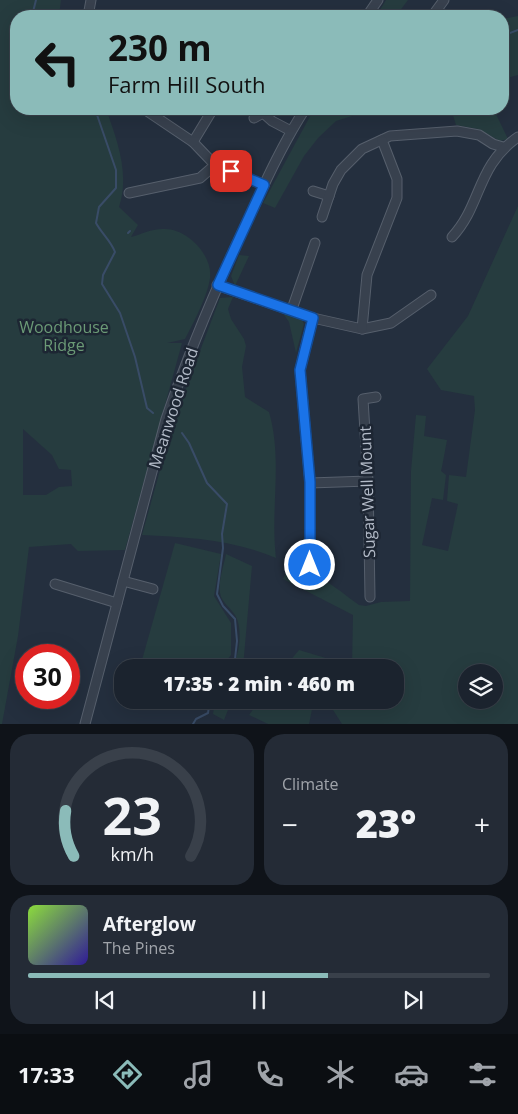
<!DOCTYPE html>
<meta charset="utf-8">
<style>
:root{--surface:#1b232e;--page:#242b36;--text:#f1f3f6;--muted:#a0a4aa;--line:#39404a;--accent:#8bbbb9}
body{margin:0;font-family:"Open Sans",sans-serif;background:var(--page);color:var(--text);height:100vh;display:flex;flex-direction:column;font-size:19px;white-space:nowrap}
*{box-sizing:border-box;margin:0}
p{font-size:16px;color:var(--muted)}
.icon{flex:none;width:28px;height:28px;fill:none;stroke:currentColor;stroke-width:2;stroke-linecap:round;stroke-linejoin:round}
.map{position:relative;height:724px;overflow:hidden}
.drawer{display:flex;flex-direction:column;gap:10px;padding:10px;background:#0f1319;flex:1}
.drawer>*{flex:none}
.banner{position:absolute;left:10px;top:10px;width:499px;height:105px;border-radius:20px;box-shadow:0 5px 20px #0002,0 0 0 1px var(--line);background:#8bbbb9;color:#111;overflow:hidden}
.controls{position:absolute;left:458px;top:664px;display:grid;gap:10px}
.controls a{display:grid;place-items:center;width:45px;height:45px;border-radius:50%;background:var(--surface);box-shadow:0 5px 20px #0002,0 0 0 1px var(--line);font-size:25px}
.speed{position:absolute;left:15px;top:644px;display:flex;gap:10px;font-size:25px;font-weight:700;text-align:center}
.speed>*{display:grid;place-content:center;width:65px;height:65px;border-radius:50%;background:var(--surface);box-shadow:0 5px 20px #0002,0 0 0 1px var(--line);line-height:1}
.speed .limit{border:8px solid #d22;background:#fff;color:#111}
.pin{position:absolute;display:grid;place-items:center;width:42px;height:42px;color:#fff;margin:-21px;border-radius:10px;box-shadow:0 2px 8px #0006}
.me{position:absolute;width:55px;margin:-28px;rotate:0deg;stroke-linejoin:round;filter:drop-shadow(0 0 4px #0008)}
.turn{display:flex;align-items:center;gap:18px;height:105px;padding:0 15px;font-size:22px}
.turn .icon{width:65px;height:65px;stroke-width:2.5}
.turn b{display:block;font-size:35px;line-height:42px}
.big{font-size:38px;font-weight:800;line-height:1.1}
.drawer .widget{flex:1;display:flex;flex-direction:column;justify-content:center;gap:8px;min-width:0;padding:0 18px;border-radius:20px;background:var(--page)}
.drawer .dial{align-items:center;gap:0}
.dial svg{height:130px;overflow:visible;fill:none;stroke:var(--line);stroke-width:7;stroke-linecap:round;text-anchor:middle}
.dial text{fill:var(--text);stroke:none}
.song{display:flex;align-items:center;gap:15px}
.cover{width:60px;height:60px;border-radius:8px;background:linear-gradient(135deg,hsl(90 70% 55%),hsl(250 70% 35%))}
.played{height:5px;border-radius:2px;background:linear-gradient(90deg,var(--accent) 65%,var(--line) 65%)}
.keys{display:flex;justify-content:space-around;direction:ltr}
.heat{display:flex;justify-content:space-between;align-items:center;font-size:28px;direction:ltr}
.drawer .tiles{flex:1;display:grid;gap:10px;grid-template-columns:1fr 1fr}
.widget:last-child{grid-column:span 2}
.trip{position:absolute;left:114px;top:659px;width:290px;height:50px;border-radius:20px;background:var(--surface);box-shadow:0 5px 20px #0002,0 0 0 1px var(--line);font-weight:800;line-height:50px;text-align:center}
.menu{display:flex;height:80px;justify-content:space-around;align-items:center;background:#0b0e12;color:var(--muted)}
.menu .icon{width:35px;height:35px}
.menu .current{color:var(--accent)}
.menu b{font-size:22px;color:var(--text)}
.map>svg:first-child{display:block}
.green{fill:#263c3f;fill-rule:evenodd}
.lines{fill:none;stroke-linecap:round;stroke-linejoin:round}
.stream{stroke:#394c67;stroke-width:2}
.minor-casing{stroke:#565f6c;stroke-width:11}
.minor{stroke:#38414e;stroke-width:9}
.route-casing{stroke:#114b97;stroke-width:12}
.route{stroke:#1a73e8;stroke-width:9}
.labels{text-anchor:middle;dominant-baseline:central;stroke-width:5;stroke-linejoin:round;paint-order:stroke}
.park-label{font-size:16px;fill:#6b9a76;stroke:#1d2633}
.street-label{font-size:16px;fill:#b4bcc9;stroke:#1d2633}
</style>
<div class="map">
<svg width="518" height="724" viewBox="0 0 518 724">
<rect width="100%" height="100%" fill="#242f3e"/>
<!-- green -->
<g class="green">
<path d="M0 0H61L59 16H16V109H106C117 140 130 174 119 207L138 225 131 237C142 234 153 228 165 229 188 229 213 256 210 278 208 295 193 324 185 339L167 343H182L125 550 78 551 71 544 29 547 18 636 2 724H0ZM23 429 52 455 59 469 71 470 72 486 59 487 46 495H23Z"/>
<polygon points="386,0 408,0 396,16 376,16"/>
<polygon points="518,16 518,75 503,79 503,19"/>
<polygon points="314,109 375,109 336,121 318,138 304,156 275,208 263,203"/>
<polygon points="451,109 494,110 508,139 500,141 478,129 456,125"/>
<path d="M518 206V724H342L333 710 322 700H395V668L352 667 353 615 283 579 287 571C320 572 333 586 359 605L366 606 381 602 410 601 411 471 416 415 426 416 424 436 447 440 442 467 441 471 446 475 443 500 432 498 422 545 448 551 458 504 447 501 449 475 466 477 475 410 474 396 441 390 427 369 468 316ZM466 672H494V700H466Z"/>
<polygon points="239,255 249,256 235,286 231,276"/>
<path d="M233 297 228 309 231 319 244 339 246 346 242 367 245 397 269 412C283 460 270 509 276 558 234 540 188 537 142 535L174 420 220 298Z"/>
<polygon points="282,312 301,318 304,324 296,353 289,322"/>
<polygon points="175,543 221,554 214,596 231,623 231,655 221,667 140,667"/>
<path d="M226 554 252 566 243 667H231C240 658 243 627 235 615 231 608 221 602 220 593 218 581 224 565 226 554Z"/>
<polygon points="299,650 329,659 338,667 285,667"/>
<polygon points="215,700 232,700 224,720 213,714"/>
<polygon points="260,700 314,700 309,724 268,724 249,715"/>
</g>
<g class="lines">
<!-- stream -->
<g class="stream">
<polyline points="32,16 36,0"/>
<polyline points="502,36 518,30"/>
<path d="M95 109 116 170V188L99 207 96 223C102 234 111 241 115 252L103 275 102 284 120 313 135 357 147 408 153 413"/>
<polyline points="128,233 130,231"/>
<polyline points="182,433 189,443 207,483 227,504 222,534 223,548 217,594 223,606 235,619 237,641 235,659 227,668"/>
<polyline points="193,724 196,719 208,713 210,700"/>
</g>
<defs>
<g id="minor">
<polyline points="433,15 444,0"/>
<polyline points="88,16 91,0"/>
<polyline points="367,16 378,0"/>
<polyline points="144,109 193,142 215,165 264,185"/>
<polyline points="264,109 263,113 272,121 291,131"/>
<polyline points="254,118 263,113"/>
<polyline points="193,142 213,109"/>
<polyline points="313,191 329,196"/>
<polyline points="129,193 200,178 215,165"/>
<polyline points="322,217 333,184 341,170 362,149 390,136 457,131 479,135 493,144 503,147"/>
<path d="M452 237C482 205 476 166 518 137"/>
<polyline points="217,285 313,318 362,329 391,323 431,295"/>
<polyline points="292,309 315,243"/>
<polyline points="362,329 367,275 397,198 397,179 382,140"/>
<polyline points="310,483 368,481"/>
<polyline points="310,565 310,483 300,370 313,318"/>
<polyline points="123,581 153,589"/>
<polyline points="55,584 117,603"/>
<polyline points="370,597 368,481 363,399 376,397"/>
<path d="M85 724 166 419C191 346 221 276 254 207 269 173 285 140 305 109"/>
</g>
</defs>
<!-- minor casing -->
<use href="#minor" class="minor-casing"/>
<!-- minor -->
<use href="#minor" class="minor"/>
</g>
<g class="lines">
<defs>
<polyline id="route" points="231,171 264,185 218,285 313,318 300,370 310,482 310,565"/>
</defs>
<!-- route casing -->
<use href="#route" class="route-casing"/>
<!-- route -->
<use href="#route" class="route"/>
</g>
<g class="labels">
<!-- park labels -->
<g class="park-label">
<text x="64" y="327">Woodhouse<tspan x="64" dy="18">Ridge</tspan></text>
</g>
<!-- street labels -->
<g class="street-label">
<text transform="translate(173 408) rotate(-72)">Meanwood Road</text>
<text transform="translate(367 492) rotate(-92)">Sugar Well Mount</text>
</g>
</g>
</svg>
<div class="controls">
<a><svg class="icon" aria-label="layers" viewBox="0 0 24 24"><path d="M12 4l9 5-9 5-9-5zM3 14l9 5 9-5"/></svg></a>
</div>
<div class="speed"><div class="limit">30</div></div>
<div class="pin" style="left:231px;top:171px;background:#d93025"><svg class="icon" aria-label="arrive" viewBox="0 0 24 24"><path d="M6 21V4h12l-3 4 3 4H6"/></svg></div>
<svg class="me" style="left:310px;top:565px" viewBox="-20 -20 40 40"><circle r="17" fill="#1a73e8" stroke="#fff" stroke-width="3"/><path d="M0-11L8 9 0 5-8 9z" fill="#fff"/></svg>
<div class="trip">17:35 · 2 min · 460 m</div>
<div class="banner">
<div class="turn"><svg class="icon" aria-label="left" viewBox="0 0 24 24"><path d="M17 20v-9H6M10 6l-5 5 5 5"/></svg><div><b>230 m</b>Farm Hill South</div></div>
</div>
</div>
<section class="drawer">
<div class="tiles">
<div class="widget dial"><svg viewBox="0 0 100 80">
<path d="M14 69A42 42 0 1 1 86 69"/>
<path d="M14 69A42 42 0 0 1 9 41" stroke="#8bbbb9"/>
<text x="50" y="56" font-size="32" font-weight="700">23</text>
<text x="50" y="72" font-size="11">km/h</text>
</svg></div>
<div class="widget"><p>Climate</p>
<div class="heat"><a>−</a><b class="big">23°</b><a>+</a></div>
</div>
<div class="widget">
<div class="song"><i class="cover"></i><div><b>Afterglow</b><p>The Pines</p></div></div>
<div class="played"></div>
<div class="keys"><svg class="icon" aria-label="previous" viewBox="0 0 24 24"><path d="M18 5L8 12l10 7zM5 5v14"/></svg><svg class="icon" aria-label="pause" viewBox="0 0 24 24"><path d="M8 5v14M16 5v14"/></svg><svg class="icon" aria-label="next" viewBox="0 0 24 24"><path d="M6 5l10 7-10 7zM19 5v14"/></svg></div>
</div>
</div>
</section>
<nav class="menu">
<b>17:33</b>
<svg class="icon current" aria-label="directions" viewBox="0 0 24 24"><path d="M12 3l9 9-9 9-9-9zM9 14v-3h6M13 9l2 2-2 2"/></svg>
<svg class="icon" aria-label="music" viewBox="0 0 24 24"><path d="M9 18V5l10-2v13"/><circle cx="6" cy="18" r="3"/><circle cx="16" cy="16" r="3"/></svg>
<svg class="icon" aria-label="phone" viewBox="0 0 24 24"><path d="M5 4h4l2 5-3 2q2 4 5 5l2-3 5 2v4C11 20 4 13 5 4z"/></svg>
<svg class="icon" aria-label="climate" viewBox="0 0 24 24"><path d="M12 3v18M4 7l16 10M4 17L20 7"/></svg>
<svg class="icon" aria-label="car" viewBox="0 0 24 24"><path d="M5 17H2v-5l4-1 3-4h7l3 4 3 1v5h-3M9 17h6M6 11h13"/><circle cx="7" cy="17" r="2"/><circle cx="17" cy="17" r="2"/></svg>
<svg class="icon" aria-label="filters" viewBox="0 0 24 24"><path d="M4 7h16M4 17h16"/><circle cx="9" cy="7" r="2"/><circle cx="15" cy="17" r="2"/></svg>
</nav>
